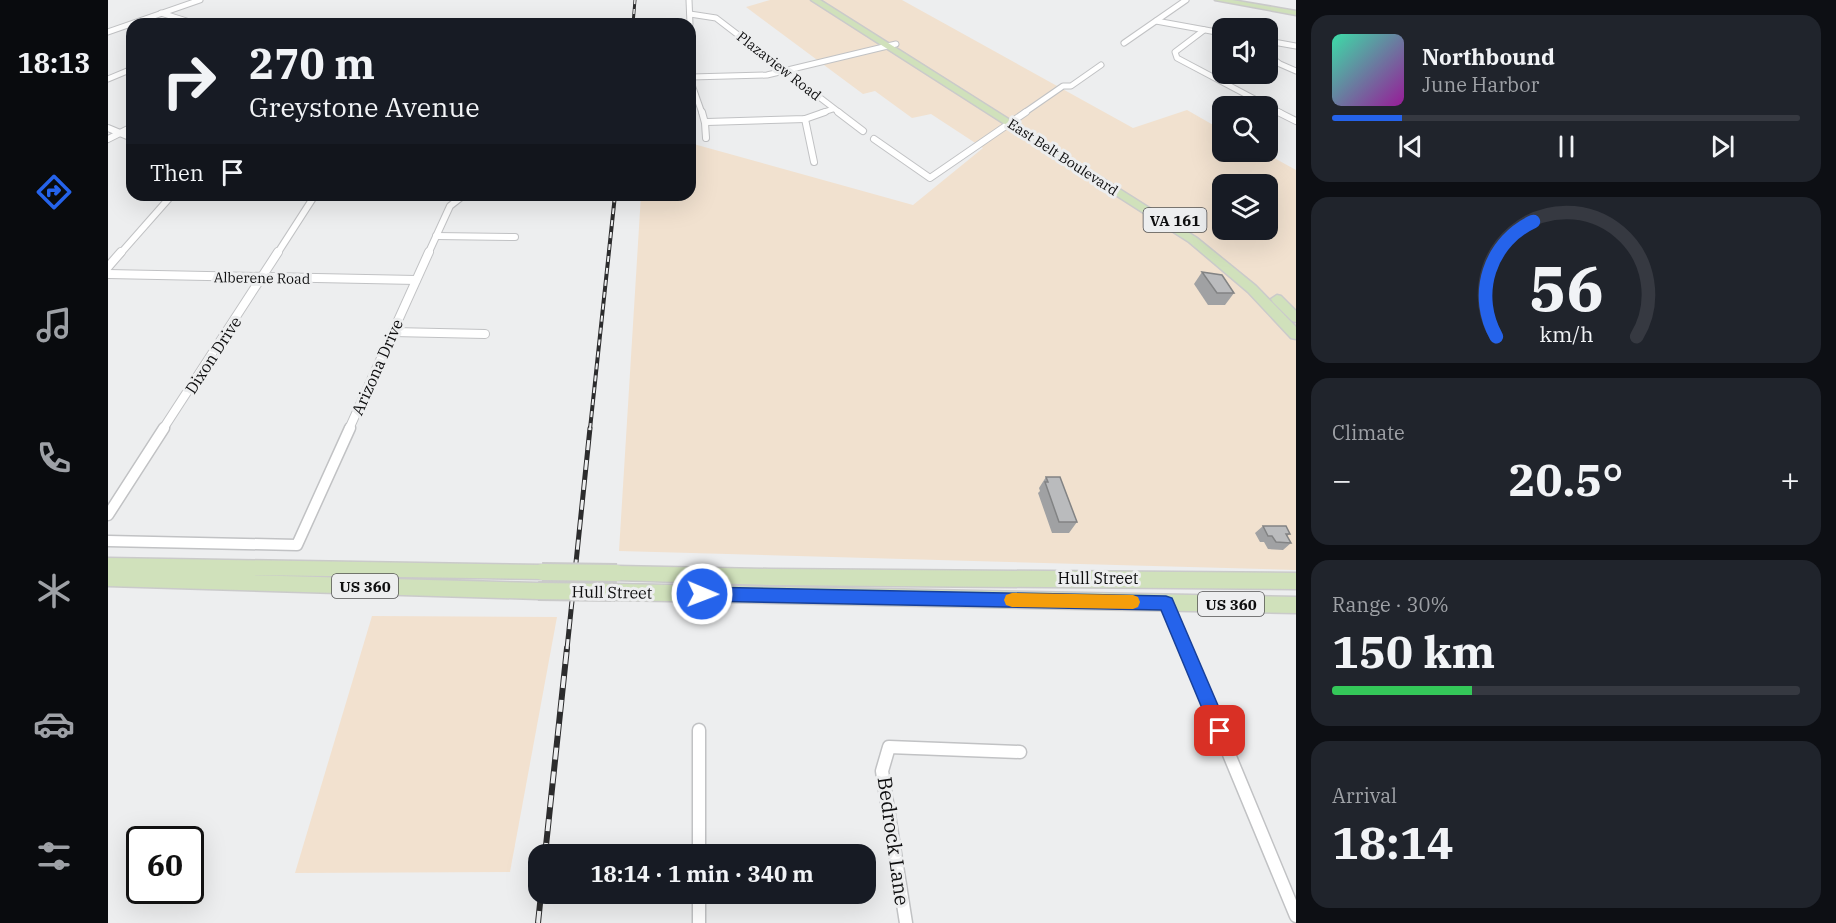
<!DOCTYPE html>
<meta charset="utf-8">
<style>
:root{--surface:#171b24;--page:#20242c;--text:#f1f3f6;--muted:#9ea1a6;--line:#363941;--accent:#2563eb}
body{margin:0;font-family:"IBM Plex Serif",serif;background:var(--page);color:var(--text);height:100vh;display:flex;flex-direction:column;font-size:22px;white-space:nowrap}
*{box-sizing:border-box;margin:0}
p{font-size:20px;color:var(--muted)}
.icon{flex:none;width:33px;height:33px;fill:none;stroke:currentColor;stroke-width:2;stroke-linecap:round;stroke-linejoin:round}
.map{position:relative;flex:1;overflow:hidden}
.sheet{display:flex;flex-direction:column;gap:15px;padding:15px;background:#0d0f14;width:540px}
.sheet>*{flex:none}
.hud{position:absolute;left:18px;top:18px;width:570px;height:183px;border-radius:18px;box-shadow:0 6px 24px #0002;background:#171b24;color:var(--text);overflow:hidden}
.tools{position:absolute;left:1104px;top:18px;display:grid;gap:12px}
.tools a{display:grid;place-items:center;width:66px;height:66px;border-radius:12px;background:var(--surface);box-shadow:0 6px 24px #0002;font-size:30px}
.speed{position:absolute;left:18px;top:826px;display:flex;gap:12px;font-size:30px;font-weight:700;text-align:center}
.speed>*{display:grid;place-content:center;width:78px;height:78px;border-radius:50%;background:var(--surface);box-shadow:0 6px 24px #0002;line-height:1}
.speed .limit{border:3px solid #111;border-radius:9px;background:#fff;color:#111}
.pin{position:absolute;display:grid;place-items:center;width:51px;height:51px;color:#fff;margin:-26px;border-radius:12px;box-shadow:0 3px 9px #0006}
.me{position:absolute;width:66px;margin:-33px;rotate:91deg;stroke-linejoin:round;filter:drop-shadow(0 0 4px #0008)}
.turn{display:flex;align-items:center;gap:21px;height:126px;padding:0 24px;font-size:27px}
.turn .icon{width:78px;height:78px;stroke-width:2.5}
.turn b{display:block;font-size:42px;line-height:51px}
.then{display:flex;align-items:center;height:57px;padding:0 24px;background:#0003;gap:12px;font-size:22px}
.big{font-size:45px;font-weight:800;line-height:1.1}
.sheet .tile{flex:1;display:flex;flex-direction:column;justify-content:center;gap:9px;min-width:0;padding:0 21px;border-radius:18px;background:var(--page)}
.sheet .dial{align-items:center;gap:0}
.dial svg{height:156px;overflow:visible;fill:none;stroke:var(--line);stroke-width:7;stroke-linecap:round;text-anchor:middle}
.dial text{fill:var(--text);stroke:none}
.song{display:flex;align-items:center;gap:18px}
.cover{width:72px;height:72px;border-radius:9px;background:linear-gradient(135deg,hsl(160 70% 55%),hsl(300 70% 35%))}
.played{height:6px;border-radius:3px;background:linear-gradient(90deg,var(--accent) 15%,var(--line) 15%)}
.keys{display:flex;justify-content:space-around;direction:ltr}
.heat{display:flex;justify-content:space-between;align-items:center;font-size:33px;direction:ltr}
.charge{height:9px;border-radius:4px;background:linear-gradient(90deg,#34c759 30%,var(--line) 0)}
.trip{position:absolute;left:420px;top:844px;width:348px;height:60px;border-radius:18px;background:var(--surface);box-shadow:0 6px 24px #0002;font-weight:800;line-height:60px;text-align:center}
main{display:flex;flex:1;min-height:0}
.tab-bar{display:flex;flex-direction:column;width:108px;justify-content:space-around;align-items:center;background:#090b0e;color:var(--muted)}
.tab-bar .icon{width:42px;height:42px}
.tab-bar .active{color:var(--accent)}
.tab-bar b{font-size:27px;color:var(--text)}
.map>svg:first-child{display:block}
.commercial{fill:#f1e1cf;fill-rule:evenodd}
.industrial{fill:#f2e1cf}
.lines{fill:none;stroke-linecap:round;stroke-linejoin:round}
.minor-far4-casing{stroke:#c1c2c4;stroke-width:7}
.minor-far3-casing{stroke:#c1c2c4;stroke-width:8}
.minor-far2-casing{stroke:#c1c2c4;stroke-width:10}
.minor-far1-casing{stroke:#c1c2c4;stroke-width:13}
.minor-casing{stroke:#c1c2c4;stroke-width:15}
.primary-casing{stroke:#cacaca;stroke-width:3}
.minor-far4{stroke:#fff;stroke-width:5}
.minor-far3{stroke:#fff;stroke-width:6}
.minor-far2{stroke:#fff;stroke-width:8}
.minor-far1{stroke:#fff;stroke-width:10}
.minor{stroke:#fff;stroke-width:12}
.primary{fill:#d0e1bb;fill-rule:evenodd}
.rail-far3-casing{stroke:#2c2c2d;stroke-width:3}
.rail-far2-casing{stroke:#2c2c2d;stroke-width:4}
.rail-far1-casing{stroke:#2c2c2d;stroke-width:5}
.rail-casing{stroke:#2c2c2d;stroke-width:6}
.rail-far3{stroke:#edeeef;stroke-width:1.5;stroke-dasharray:5;stroke-linecap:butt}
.rail-far2{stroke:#edeeef;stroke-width:2;stroke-dasharray:6;stroke-linecap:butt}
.rail-far1{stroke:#edeeef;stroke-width:3;stroke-dasharray:10;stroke-linecap:butt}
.rail{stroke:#edeeef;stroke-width:4;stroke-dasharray:12;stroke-linecap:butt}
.primary-bridge-casing{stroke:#cacaca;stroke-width:20;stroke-linecap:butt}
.primary-bridge{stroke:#d0e1bb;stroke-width:16}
.wall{fill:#a0a1a3}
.shaded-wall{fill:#828384}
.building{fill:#babbbd;stroke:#828384;stroke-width:1.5}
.route{fill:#2563eb;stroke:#184099;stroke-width:1.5}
.slow{fill:#f59e0b}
.labels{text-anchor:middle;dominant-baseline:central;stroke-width:6;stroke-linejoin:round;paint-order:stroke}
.far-street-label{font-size:14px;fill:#0e0e0f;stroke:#edeeef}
.shield{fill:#edeeef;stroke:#515152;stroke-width:1.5}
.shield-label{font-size:15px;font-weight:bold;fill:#0e0e0f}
.street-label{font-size:16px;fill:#0e0e0f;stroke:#edeeef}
.near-street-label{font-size:20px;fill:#0e0e0f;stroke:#edeeef}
</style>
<main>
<nav class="tab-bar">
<b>18:13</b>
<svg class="icon active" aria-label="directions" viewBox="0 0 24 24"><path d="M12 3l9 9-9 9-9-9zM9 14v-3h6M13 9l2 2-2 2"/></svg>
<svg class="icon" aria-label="music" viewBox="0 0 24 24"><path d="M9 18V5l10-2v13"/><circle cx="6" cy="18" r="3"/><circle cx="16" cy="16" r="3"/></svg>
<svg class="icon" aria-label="phone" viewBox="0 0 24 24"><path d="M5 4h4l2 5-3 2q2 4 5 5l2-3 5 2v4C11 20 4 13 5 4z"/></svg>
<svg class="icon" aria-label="climate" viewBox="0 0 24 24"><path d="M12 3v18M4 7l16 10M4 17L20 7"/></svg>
<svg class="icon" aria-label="car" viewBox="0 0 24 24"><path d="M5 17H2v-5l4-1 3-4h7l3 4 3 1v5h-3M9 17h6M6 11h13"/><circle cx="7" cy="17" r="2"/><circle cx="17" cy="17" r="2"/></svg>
<svg class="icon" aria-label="filters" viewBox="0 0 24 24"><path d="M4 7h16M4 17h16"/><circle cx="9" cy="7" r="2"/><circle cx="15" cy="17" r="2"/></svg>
</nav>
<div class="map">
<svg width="1188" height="923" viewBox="0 0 1188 923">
<rect width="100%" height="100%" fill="#edeeef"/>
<!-- commercial -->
<path class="commercial" d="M662 0H794L1025 128 1079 110 1114 130V152H1155L1188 170V570L511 551 533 195H582V143L805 205 875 148 823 114 804 118 767 91 755 94 638 7ZM1114 184H1160V230H1114Z"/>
<!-- industrial -->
<polygon class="industrial" points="264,616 449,617 402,872 187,873"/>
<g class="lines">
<defs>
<g id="minor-far4">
<polyline points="581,0 582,24"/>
<polyline points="53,13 88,24"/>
<polyline points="582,14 608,18 732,113"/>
<polyline points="1048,21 1114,33"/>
<polyline points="1096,30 1067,52 1069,58 1173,113"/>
<polyline points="0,32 92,0"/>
<polyline points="1160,41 1188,46"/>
<polyline points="582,43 583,82 594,113"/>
<polyline points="1016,43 1078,0"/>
<polyline points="1160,55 1172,64 1188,71"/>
<polyline points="583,77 659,75 788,44"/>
<polyline points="0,79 24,69"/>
<polyline points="713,113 725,109"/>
<polyline points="916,113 955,86 963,86 993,65"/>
</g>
<g id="minor-far3">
<polyline points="594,112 597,123 598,138"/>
<polyline points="730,112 755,131"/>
<polyline points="1170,112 1188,121"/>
<polyline points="697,119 706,162"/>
<polyline points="599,122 697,119 717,112"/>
<polyline points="0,128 24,138"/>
<polyline points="0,139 24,127"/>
<polyline points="766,139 822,178 918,112"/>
<polyline points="328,236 407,237"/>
<polyline points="12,254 64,195"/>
<polyline points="169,254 207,195"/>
<polyline points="320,254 342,206 356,195"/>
</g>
<g id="minor-far2">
<polyline points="0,267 13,252"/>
<polyline points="0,274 308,280"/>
<polyline points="285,332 377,334"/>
<polyline points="55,429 170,252"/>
<polyline points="241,429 321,252"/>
</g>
<g id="minor-far1">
<polyline points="0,515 56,428"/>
<polyline points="0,541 189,545 242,428"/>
<polyline points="1058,603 1077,649"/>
</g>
<g id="minor">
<polyline points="1077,648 1188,916"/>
<polyline points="591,730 591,855"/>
<polyline points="591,894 591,923"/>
<polyline points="798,923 774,771 781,747 912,752"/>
</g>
<g id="primary">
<polygon points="703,0 712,0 1089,238 1148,286 1188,327 1188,339 1183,338 1140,292 1081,242"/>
<polygon points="1107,0 1124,0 1188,11 1188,15"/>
<polygon points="1169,295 1173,296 1188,311 1188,322 1184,321 1165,302 1163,299"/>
<polygon points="0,558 434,565 440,567 442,572 440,577 434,579 138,575 430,583 436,586 439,591 436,596 430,599 0,586"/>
<polygon points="509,566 662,569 1188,573 1188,589 662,585 509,580 503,578 501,573 503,568"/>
<polygon points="507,584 1188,597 1188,613 507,600 501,597 498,592 501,587"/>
</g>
</defs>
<!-- minor-far4 casing -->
<use href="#minor-far4" class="minor-far4-casing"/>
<!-- minor-far3 casing -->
<use href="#minor-far3" class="minor-far3-casing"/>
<!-- minor-far2 casing -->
<use href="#minor-far2" class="minor-far2-casing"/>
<!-- minor-far1 casing -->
<use href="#minor-far1" class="minor-far1-casing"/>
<!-- minor casing -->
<use href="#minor" class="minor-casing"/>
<!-- primary casing -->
<use href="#primary" class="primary-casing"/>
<!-- minor-far4 -->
<use href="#minor-far4" class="minor-far4"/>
<!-- minor-far3 -->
<use href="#minor-far3" class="minor-far3"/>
<!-- minor-far2 -->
<use href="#minor-far2" class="minor-far2"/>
<!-- minor-far1 -->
<use href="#minor-far1" class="minor-far1"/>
<!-- minor -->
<use href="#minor" class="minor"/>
<!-- primary -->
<use href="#primary" class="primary"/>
<defs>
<polyline id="rail-far3" points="525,24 527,0"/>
<polyline id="rail-far2" points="482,429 507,195"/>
<polyline id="rail-far1" points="459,649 482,428"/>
<g id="rail">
<polyline points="437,855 459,648"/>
<polyline points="430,923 433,894"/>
</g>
</defs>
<!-- rail-far3 casing -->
<use href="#rail-far3" class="rail-far3-casing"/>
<!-- rail-far2 casing -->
<use href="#rail-far2" class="rail-far2-casing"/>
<!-- rail-far1 casing -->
<use href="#rail-far1" class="rail-far1-casing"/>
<!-- rail casing -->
<use href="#rail" class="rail-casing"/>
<!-- rail-far3 -->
<use href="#rail-far3" class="rail-far3"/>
<!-- rail-far2 -->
<use href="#rail-far2" class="rail-far2"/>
<!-- rail-far1 -->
<use href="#rail-far1" class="rail-far1"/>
<!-- rail -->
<use href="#rail" class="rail"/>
<defs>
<g id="primary-bridge">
<polyline points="434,572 509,573"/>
<polyline points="430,591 507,592"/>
</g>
</defs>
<!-- primary-bridge casing -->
<use href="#primary-bridge" class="primary-bridge-casing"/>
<!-- primary-bridge -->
<use href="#primary-bridge" class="primary-bridge"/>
</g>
<!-- wall -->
<g class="wall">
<polygon points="1114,227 1114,230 1145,230 1124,239 1112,231"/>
<polygon points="1094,272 1126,293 1117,305 1100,305 1086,284"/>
<polygon points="938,477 969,522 961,533 944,533 930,493 932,491 931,488"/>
<polygon points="1155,526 1182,534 1179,536 1183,543 1175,550 1160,549 1156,542 1152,542 1147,533"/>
</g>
<!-- shaded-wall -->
<polygon class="shaded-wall" points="1133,230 1145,230 1124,239 1130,231"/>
<!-- building -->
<g class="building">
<polygon points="1094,272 1114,275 1126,293 1109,293"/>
<polygon points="938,477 952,477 969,522 951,522 937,482 940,482"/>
<polygon points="1155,526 1178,526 1182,534 1178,534 1183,543 1168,542 1164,536 1160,536"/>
</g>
<!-- route -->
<polygon class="route" points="594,587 1058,596 1064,598 1121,731 1119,737 1112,739 1106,737 1053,610 594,601 588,599 586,594 588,589"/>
<!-- slow -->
<polygon class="slow" points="904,593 1025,595 1030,597 1032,602 1030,607 1025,609 904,607 898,605 896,600 898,595"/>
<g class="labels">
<!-- far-street labels -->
<g class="far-street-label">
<text transform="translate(671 66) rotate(38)">Plazaview Road</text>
<text transform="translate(955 157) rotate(33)">East Belt Boulevard</text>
<text transform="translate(154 278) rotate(1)">Alberene Road</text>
</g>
<!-- shield labels -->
<g class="shield">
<rect x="1035.5" y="208" width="63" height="24" rx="4.5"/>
<rect x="224" y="574" width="66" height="24" rx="4.5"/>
<rect x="1090" y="592" width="66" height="24" rx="4.5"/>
</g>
<g class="shield-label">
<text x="1067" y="220">VA 161</text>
<text x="257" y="586">US 360</text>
<text x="1123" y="604">US 360</text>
</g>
<!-- street labels -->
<g class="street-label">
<text transform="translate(105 355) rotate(-57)">Dixon Drive</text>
<text transform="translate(269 367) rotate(-66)">Arizona Drive</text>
<text x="990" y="578">Hull Street</text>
<text transform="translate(504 592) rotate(1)">Hull Street</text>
</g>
<!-- near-street labels -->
<g class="near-street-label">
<text transform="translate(786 841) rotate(82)">Bedrock Lane</text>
</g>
</g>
</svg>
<div class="tools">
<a><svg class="icon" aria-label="sound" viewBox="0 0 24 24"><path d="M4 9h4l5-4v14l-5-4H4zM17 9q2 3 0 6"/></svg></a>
<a><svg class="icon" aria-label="search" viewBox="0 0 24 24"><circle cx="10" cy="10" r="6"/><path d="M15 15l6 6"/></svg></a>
<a><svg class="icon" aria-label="layers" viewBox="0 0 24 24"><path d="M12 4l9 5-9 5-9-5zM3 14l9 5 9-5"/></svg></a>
</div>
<div class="speed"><div class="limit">60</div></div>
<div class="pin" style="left:1112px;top:731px;background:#d93025"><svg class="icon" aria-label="arrive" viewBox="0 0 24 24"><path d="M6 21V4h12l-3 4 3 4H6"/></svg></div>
<svg class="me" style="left:594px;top:594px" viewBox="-20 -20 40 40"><circle r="17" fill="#2563eb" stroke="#fff" stroke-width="3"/><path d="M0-11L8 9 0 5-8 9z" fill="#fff"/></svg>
<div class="trip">18:14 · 1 min · 340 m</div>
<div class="hud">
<div class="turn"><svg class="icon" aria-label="right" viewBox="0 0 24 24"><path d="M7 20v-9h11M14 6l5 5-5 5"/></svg><div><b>270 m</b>Greystone Avenue</div></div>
<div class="then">Then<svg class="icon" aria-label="arrive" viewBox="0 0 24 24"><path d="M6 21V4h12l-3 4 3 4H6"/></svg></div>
</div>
</div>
<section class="sheet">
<div class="tile">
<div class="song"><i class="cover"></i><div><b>Northbound</b><p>June Harbor</p></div></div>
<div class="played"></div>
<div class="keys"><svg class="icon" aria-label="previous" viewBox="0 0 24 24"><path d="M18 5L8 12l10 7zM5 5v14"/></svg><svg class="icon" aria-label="pause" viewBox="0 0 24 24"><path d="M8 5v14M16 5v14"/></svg><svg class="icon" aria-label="next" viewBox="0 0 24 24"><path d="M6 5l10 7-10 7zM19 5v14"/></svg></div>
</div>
<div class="tile dial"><svg viewBox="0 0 100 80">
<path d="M14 69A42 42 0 1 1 86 69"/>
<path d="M14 69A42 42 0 0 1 33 10" stroke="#2563eb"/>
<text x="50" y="56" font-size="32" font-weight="700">56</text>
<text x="50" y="72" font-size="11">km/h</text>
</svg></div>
<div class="tile"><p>Climate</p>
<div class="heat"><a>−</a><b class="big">20.5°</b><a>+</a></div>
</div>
<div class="tile"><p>Range · 30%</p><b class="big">150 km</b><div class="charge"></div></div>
<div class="tile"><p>Arrival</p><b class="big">18:14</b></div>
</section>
</main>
